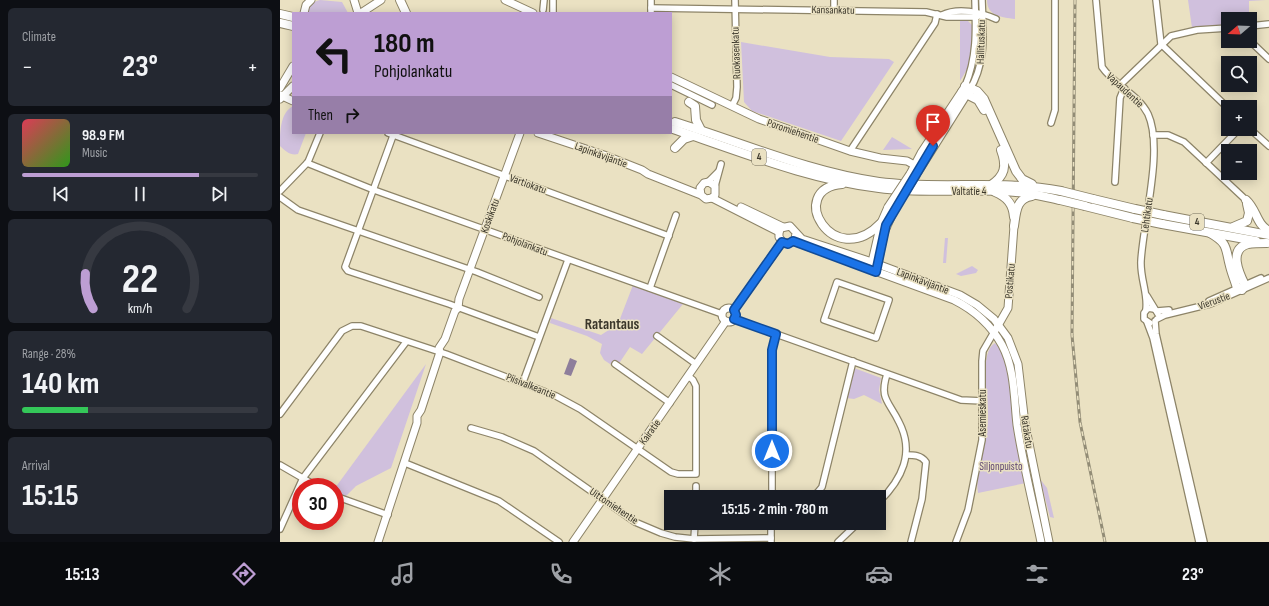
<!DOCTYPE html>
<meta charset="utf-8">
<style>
:root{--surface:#171b24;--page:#242831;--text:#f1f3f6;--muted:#9ea1a6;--line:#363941;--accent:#bd9ed3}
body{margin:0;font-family:"Sofia Sans Condensed",sans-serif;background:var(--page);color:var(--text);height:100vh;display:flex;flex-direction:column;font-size:15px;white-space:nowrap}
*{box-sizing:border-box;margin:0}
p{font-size:13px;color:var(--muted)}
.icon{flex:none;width:22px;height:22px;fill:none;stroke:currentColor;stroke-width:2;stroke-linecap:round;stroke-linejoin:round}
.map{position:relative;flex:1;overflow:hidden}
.panel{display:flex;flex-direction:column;gap:8px;padding:8px;background:#0d0f14;width:280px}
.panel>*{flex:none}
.banner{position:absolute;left:12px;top:12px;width:380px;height:122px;border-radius:0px;box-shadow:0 2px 10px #0003;background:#bd9ed3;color:#111;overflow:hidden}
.needle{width:26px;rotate:251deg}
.fabs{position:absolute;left:941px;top:12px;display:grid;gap:8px}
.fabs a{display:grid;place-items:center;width:36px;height:36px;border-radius:0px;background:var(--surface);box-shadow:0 2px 10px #0003;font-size:20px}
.speed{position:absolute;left:12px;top:478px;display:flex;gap:8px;font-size:20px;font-weight:700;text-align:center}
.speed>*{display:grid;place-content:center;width:52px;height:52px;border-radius:50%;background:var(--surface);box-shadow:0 2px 10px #0003;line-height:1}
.speed .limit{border:6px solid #d22;background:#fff;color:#111}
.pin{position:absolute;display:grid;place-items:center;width:34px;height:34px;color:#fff;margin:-41px -17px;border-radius:50% 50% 50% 0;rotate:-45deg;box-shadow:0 0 4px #0007}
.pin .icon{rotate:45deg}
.me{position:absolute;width:44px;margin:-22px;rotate:0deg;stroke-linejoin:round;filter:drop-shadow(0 0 3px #0008)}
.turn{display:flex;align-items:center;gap:14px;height:84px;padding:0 16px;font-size:18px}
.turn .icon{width:52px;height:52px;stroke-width:2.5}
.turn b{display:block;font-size:28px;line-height:34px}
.then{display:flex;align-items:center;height:38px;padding:0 16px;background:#0003;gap:8px;font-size:15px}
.big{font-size:30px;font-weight:700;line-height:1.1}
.panel .widget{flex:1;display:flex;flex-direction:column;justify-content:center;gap:6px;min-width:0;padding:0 14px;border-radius:6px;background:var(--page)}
.panel .dial{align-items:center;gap:0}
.dial svg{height:104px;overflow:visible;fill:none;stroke:var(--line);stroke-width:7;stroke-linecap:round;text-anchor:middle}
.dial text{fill:var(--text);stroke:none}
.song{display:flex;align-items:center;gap:12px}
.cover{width:48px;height:48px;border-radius:6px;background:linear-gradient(135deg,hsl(350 70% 55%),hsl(110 70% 35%))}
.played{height:4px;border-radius:2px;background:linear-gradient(90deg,var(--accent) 75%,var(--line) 75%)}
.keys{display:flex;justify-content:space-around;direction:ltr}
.heat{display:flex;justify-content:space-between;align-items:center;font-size:22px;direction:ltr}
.charge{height:6px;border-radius:3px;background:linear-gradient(90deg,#34c759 28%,var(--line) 0)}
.trip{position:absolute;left:384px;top:490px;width:222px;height:40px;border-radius:0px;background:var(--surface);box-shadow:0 2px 10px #0003;font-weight:700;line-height:40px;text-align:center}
.tabs{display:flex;height:64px;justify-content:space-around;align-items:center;background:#090b0e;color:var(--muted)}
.tabs .icon{width:28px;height:28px}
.tabs .on{color:var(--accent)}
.tabs b{font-size:18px;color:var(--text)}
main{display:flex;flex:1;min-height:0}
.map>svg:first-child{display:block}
.green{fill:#d0c0dd}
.water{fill:#8e7e9b}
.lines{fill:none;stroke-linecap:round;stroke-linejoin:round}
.minor-casing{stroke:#8d8468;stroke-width:8}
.major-casing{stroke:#8d8468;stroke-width:9}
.highway-casing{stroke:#8d8468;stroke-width:10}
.minor{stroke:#fff;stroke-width:5.5}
.major{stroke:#fff;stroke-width:7}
.highway{stroke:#fff;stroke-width:8}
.rail-casing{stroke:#928c76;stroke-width:3}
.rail{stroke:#eae1c2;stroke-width:1.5;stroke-dasharray:4.5;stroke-linecap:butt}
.major-bridge-casing{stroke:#8d8468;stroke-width:9;stroke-linecap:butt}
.highway-bridge-casing{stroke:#8d8468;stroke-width:10;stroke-linecap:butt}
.major-bridge{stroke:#fff;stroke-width:7}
.highway-bridge{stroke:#fff;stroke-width:8}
.route-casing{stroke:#114b97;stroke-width:10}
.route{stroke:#1a73e8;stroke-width:7}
.labels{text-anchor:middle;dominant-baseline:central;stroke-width:3;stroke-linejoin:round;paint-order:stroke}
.shield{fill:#eae1c2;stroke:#706a58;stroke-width:1}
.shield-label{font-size:10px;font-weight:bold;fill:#3b372b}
.street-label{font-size:11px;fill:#3b372b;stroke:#eae1c2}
.park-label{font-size:11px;fill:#5f4672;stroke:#eae1c2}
.district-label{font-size:15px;font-weight:bold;fill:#3b372b;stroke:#eae1c2}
</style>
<main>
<section class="panel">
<div class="widget"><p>Climate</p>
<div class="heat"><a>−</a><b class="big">23°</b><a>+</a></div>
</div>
<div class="widget">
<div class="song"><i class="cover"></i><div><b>98.9 FM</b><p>Music</p></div></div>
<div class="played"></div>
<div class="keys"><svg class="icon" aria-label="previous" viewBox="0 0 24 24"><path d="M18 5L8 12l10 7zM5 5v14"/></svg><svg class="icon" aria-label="pause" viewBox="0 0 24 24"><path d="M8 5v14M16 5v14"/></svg><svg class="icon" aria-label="next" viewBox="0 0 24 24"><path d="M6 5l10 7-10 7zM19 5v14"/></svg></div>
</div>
<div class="widget dial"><svg viewBox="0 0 100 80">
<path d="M14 69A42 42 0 1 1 86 69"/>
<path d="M14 69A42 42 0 0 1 8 42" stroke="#bd9ed3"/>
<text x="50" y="56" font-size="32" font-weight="700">22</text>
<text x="50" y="72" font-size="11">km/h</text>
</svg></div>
<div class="widget"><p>Range · 28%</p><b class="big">140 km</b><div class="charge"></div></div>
<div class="widget"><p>Arrival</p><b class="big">15:15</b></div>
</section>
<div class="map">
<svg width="989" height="542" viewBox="0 0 989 542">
<rect width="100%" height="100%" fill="#eae1c2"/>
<!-- green -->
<g class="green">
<path d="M40 0 62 2 68 13H26C28 5 33 2 40 0Z"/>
<path d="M707 0H735V19C721 17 707 16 707 0Z"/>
<polygon points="908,0 986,0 969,1 969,19 948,19 948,25 912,28"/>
<path d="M680 20 688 21 692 25C692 50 695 59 680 81Z"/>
<polygon points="461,42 550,57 609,59 614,62 561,141 472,111 464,102"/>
<path d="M13 106V133H26L18 154C11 156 5 151 0 146 0 132 0 113 13 106Z"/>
<polygon points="612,137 632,149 603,150"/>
<polygon points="665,238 668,238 666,263 663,263"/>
<polygon points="692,266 698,270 696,273 681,276 676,274"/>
<polygon points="353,285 403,304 362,354 350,347 336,368 324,360 320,353 322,344 307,336 270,323 271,318 321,335 338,324"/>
<path d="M715 343C732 362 729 392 733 416 737 438 742 460 746 483L698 493C694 466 709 441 708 414 708 397 699 352 715 343Z"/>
<polygon points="146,364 111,468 76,486 65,497 55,493 55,488"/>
<polygon points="574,368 601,378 599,390 602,404 584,395 574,399 566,398"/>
<polygon points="760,479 767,488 774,518 770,517"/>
</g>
<!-- water -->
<polygon class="water" points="290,358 297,361 291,376 284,374"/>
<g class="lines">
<defs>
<g id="minor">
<polyline points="273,0 273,13"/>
<polyline points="371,0 371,13"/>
<path d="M816 0 822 67C834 85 858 94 868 114 884 149 863 222 861 261 860 278 868 293 866 309"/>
<polyline points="876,0 881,44 948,108"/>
<polyline points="371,8 646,12 667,17 695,17 702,15"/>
<polyline points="263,10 264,0"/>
<polyline points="554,11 554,0"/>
<path d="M662 15C678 7 700 12 716 19"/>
<polyline points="970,26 989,24"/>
<polyline points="970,41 989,59"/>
<polyline points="391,85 432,105"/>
<polyline points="840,85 891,36 917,30 948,28"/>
<path d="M685 86C697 58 696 30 695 0"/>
<path d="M689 91C707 62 703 32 702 0"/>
<polyline points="452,106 456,98 457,87 455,0"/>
<polyline points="771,123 775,110 775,0"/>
<polyline points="970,129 989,146"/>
<polyline points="108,133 389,236"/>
<polyline points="114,133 65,267 68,271 169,304 259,337"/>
<polyline points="873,135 888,135 904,142 966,200"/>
<polyline points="570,151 655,23 657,14"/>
<polyline points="27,163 94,190 442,314"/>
<polyline points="926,163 959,129"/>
<polyline points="428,182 438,172"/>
<polyline points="835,182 840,98 844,88"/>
<polyline points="435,186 441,164"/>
<polyline points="0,191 28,162 40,133"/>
<polyline points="0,197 18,210 197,272 259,297"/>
<polygon points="557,282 609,300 596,338 544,320"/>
<polyline points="370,288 396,215"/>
<polyline points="867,296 878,314"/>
<polyline points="929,301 981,278"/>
<polyline points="877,311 889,310"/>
<polyline points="454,319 681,400 703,401"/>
<polyline points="877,319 885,315 930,304 989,278"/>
<polyline points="875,321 876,334 924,542"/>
<polyline points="867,322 873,338 919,542"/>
<polyline points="870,323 864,319 864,313 868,308 874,309"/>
<polyline points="377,336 416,364"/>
<polyline points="335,364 390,403"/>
<polyline points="243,382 288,260"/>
<polyline points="0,414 62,331 72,326 81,326 166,354 276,396 300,409 391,472 398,474 416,474 416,386 413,380 408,376"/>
<polyline points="191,428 222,437 254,451 355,522 381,533 395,537 414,539 491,538"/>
<path d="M626 455C634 455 641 455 646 462L642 499 631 542"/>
<polyline points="125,463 219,501 279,542"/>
<polyline points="0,465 38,487"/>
<polyline points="55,496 108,515"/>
<polyline points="416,497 416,486"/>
<polyline points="492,497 492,351 496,334"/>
<polyline points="528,497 537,493 542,487 573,361"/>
<path d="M599 502C622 479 635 453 619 422 609 401 599 399 607 374"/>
<polyline points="0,529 23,478 126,342"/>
<polyline points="414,539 415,523"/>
<polyline points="491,541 491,523"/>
<polyline points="558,542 578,523"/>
<polyline points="676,542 688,510 702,440 702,361 703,351 714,332"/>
</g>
<g id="major">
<polyline points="74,0 78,13"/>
<polyline points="225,0 253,13"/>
<polyline points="24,13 26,5 31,0"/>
<polyline points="81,13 101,0"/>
<polyline points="391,77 479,119 570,151 600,158 627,161 640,168"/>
<polyline points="0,88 13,66"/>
<polyline points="0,95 13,101"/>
<polyline points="0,99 13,86"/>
<polyline points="258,133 324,155 362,170 368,174 421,195 426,199 432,198 435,195 435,186 429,182 424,183 420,188 421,195"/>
<polyline points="638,172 687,94"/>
<polyline points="630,174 641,153 684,88"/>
<polyline points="432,198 499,232"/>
<polyline points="461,207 503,227"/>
<polyline points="516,233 515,239 510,243 503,243 499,237 499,232 501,228 510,226 522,239 592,262 680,295 697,305 714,319 728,338 738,364 745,424 769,542"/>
<path d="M513 241 674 300C694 310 711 325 722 345 735 369 734 399 737 425 743 464 753 503 761 542"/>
<polyline points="591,266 601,223 608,207"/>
<polyline points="597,268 604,233 615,208"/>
<circle cx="449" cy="315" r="7"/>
<polyline points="454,310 502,242"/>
<polyline points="716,329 728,308 734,226"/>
<polyline points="98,542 137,423 137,416 141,410 160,352 159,348 165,339 175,311 178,308 179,299 240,133"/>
<polyline points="293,542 446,321"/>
</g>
<g id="highway">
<polyline points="120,0 126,13"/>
<polyline points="0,14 13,17"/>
<polyline points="0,23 13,26"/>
<polyline points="685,86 697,91 704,99 736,171 742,179 752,184"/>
<polyline points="682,92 698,100 704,110"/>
<polyline points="409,102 415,106 416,120 421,130"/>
<path d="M395 122C463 143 529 172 599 182 660 190 721 179 781 191"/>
<path d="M393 129C459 151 529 180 599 188 645 194 690 188 736 192 751 193 765 197 780 200"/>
<polyline points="395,148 404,139 413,136"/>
<path d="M562 184C505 189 553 273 601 223"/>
<path d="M711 185C725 176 727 166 721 150"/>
<path d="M715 192C727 197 733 204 734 217"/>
<polyline points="813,199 855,209"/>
<path d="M966 200C977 210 976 224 989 231"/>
<polyline points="805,206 853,218"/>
<polyline points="883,215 989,235"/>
<polyline points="882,224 976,241"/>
<path d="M734 226C736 213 736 198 752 196"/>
<polyline points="953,227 967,221 969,213 967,204"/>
<path d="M930 233C949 244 945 248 950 266 952 274 955 281 957 288L962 290 965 285C959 273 948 249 968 244 974 243 981 243 987 243"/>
</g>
</defs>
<!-- minor casing -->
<use href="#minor" class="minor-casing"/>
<!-- major casing -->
<use href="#major" class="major-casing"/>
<!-- highway casing -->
<use href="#highway" class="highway-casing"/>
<!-- minor -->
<use href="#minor" class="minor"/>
<!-- major -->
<use href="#major" class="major"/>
<!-- highway -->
<use href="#highway" class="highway"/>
<defs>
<polyline id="rail" points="795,0 792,335 800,422 825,542"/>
</defs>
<!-- rail casing -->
<use href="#rail" class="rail-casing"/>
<!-- rail -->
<use href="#rail" class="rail"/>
<defs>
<g id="major-bridge">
<polyline points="608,207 630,174"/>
<polyline points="615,208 637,174"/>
</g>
<g id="highway-bridge">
<polyline points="781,191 813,199"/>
<polyline points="780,200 805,206"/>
<polyline points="855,209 883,215"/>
<polyline points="853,218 882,224"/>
</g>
</defs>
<!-- major-bridge casing -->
<use href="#major-bridge" class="major-bridge-casing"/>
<!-- highway-bridge casing -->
<use href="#highway-bridge" class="highway-bridge-casing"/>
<!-- major-bridge -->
<use href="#major-bridge" class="major-bridge"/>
<!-- highway-bridge -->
<use href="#highway-bridge" class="highway-bridge"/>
</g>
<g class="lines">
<defs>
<polyline id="route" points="492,451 492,350 496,334 454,319 456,315 454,310 502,242 508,244 513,241 596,272 606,225 653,146"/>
</defs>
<!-- route casing -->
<use href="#route" class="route-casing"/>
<!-- route -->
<use href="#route" class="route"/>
</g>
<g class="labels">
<!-- shield labels -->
<g class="shield">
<rect x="472" y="149" width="14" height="16" rx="3"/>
<rect x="910" y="214" width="14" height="16" rx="3"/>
</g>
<g class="shield-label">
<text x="479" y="157">4</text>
<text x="917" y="222">4</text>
</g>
<!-- street labels -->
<g class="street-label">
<text transform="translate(553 10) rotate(1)">Kansankatu</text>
<text transform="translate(701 42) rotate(-88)">Hallituskatu</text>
<text transform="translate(456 53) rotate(-92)">Ruokasenkatu</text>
<text transform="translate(845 90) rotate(43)">Vapaudentie</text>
<text transform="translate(513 131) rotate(19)">Poromiehentie</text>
<text transform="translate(321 155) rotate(20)">Lapinkävijäntie</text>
<text transform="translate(248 184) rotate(20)">Vartiokatu</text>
<text x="689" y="191">Valtatie 4</text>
<text transform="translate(867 215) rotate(-82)">Lehtikatu</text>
<text transform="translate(210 216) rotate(-70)">Koskikatu</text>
<text transform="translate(245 244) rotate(21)">Pohjolankatu</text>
<text transform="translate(643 281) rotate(21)">Lapinkävijäntie</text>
<text transform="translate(730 281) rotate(-85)">Postikatu</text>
<text transform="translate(934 301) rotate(-20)">Vierustie</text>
<text transform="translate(251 386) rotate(22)">Piisivalkeantie</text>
<text transform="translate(702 413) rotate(-90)">Asemieskatu</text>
<text transform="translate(370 432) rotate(-54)">Kairatie</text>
<text transform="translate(747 432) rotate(81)">Ratakatu</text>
<text transform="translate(334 506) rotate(34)">Uittomiehentie</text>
</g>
<!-- park labels -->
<g class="park-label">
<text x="721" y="466">Siljonpuisto</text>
</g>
<!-- district labels -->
<g class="district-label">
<text x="332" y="324">Ratantaus</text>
</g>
</g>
</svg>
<div class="fabs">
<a><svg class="needle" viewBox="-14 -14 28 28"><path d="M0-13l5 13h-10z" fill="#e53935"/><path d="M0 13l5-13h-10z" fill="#9ea1a6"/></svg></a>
<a><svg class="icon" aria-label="search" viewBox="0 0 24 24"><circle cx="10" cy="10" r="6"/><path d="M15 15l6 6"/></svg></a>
<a>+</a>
<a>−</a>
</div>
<div class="speed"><div class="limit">30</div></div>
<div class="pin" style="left:653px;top:146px;background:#d93025"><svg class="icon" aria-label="arrive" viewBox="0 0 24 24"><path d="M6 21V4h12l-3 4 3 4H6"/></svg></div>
<svg class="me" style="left:492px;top:451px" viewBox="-20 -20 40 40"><circle r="17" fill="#1a73e8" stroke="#fff" stroke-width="3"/><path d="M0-11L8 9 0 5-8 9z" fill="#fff"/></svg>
<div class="trip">15:15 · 2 min · 780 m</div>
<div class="banner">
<div class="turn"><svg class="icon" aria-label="left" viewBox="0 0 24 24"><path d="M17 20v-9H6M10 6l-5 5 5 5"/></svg><div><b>180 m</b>Pohjolankatu</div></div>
<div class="then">Then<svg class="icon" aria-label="right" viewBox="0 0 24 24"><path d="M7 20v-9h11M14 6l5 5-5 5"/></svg></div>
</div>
</div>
</main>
<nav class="tabs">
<b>15:13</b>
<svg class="icon on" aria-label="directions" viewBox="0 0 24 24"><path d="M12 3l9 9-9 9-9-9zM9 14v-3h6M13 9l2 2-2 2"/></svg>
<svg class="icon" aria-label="music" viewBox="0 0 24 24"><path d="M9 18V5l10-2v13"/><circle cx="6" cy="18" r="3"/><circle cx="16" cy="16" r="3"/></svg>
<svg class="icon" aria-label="phone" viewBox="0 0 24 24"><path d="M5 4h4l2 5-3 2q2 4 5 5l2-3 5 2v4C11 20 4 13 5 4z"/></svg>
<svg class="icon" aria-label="climate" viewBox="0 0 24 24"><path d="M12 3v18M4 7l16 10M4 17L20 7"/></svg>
<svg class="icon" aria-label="car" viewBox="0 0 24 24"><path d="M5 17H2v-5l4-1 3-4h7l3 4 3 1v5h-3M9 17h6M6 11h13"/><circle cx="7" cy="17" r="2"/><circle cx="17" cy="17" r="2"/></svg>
<svg class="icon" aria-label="filters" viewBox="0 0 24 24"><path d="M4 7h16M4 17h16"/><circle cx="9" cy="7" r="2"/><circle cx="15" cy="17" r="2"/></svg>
<b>23°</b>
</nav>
